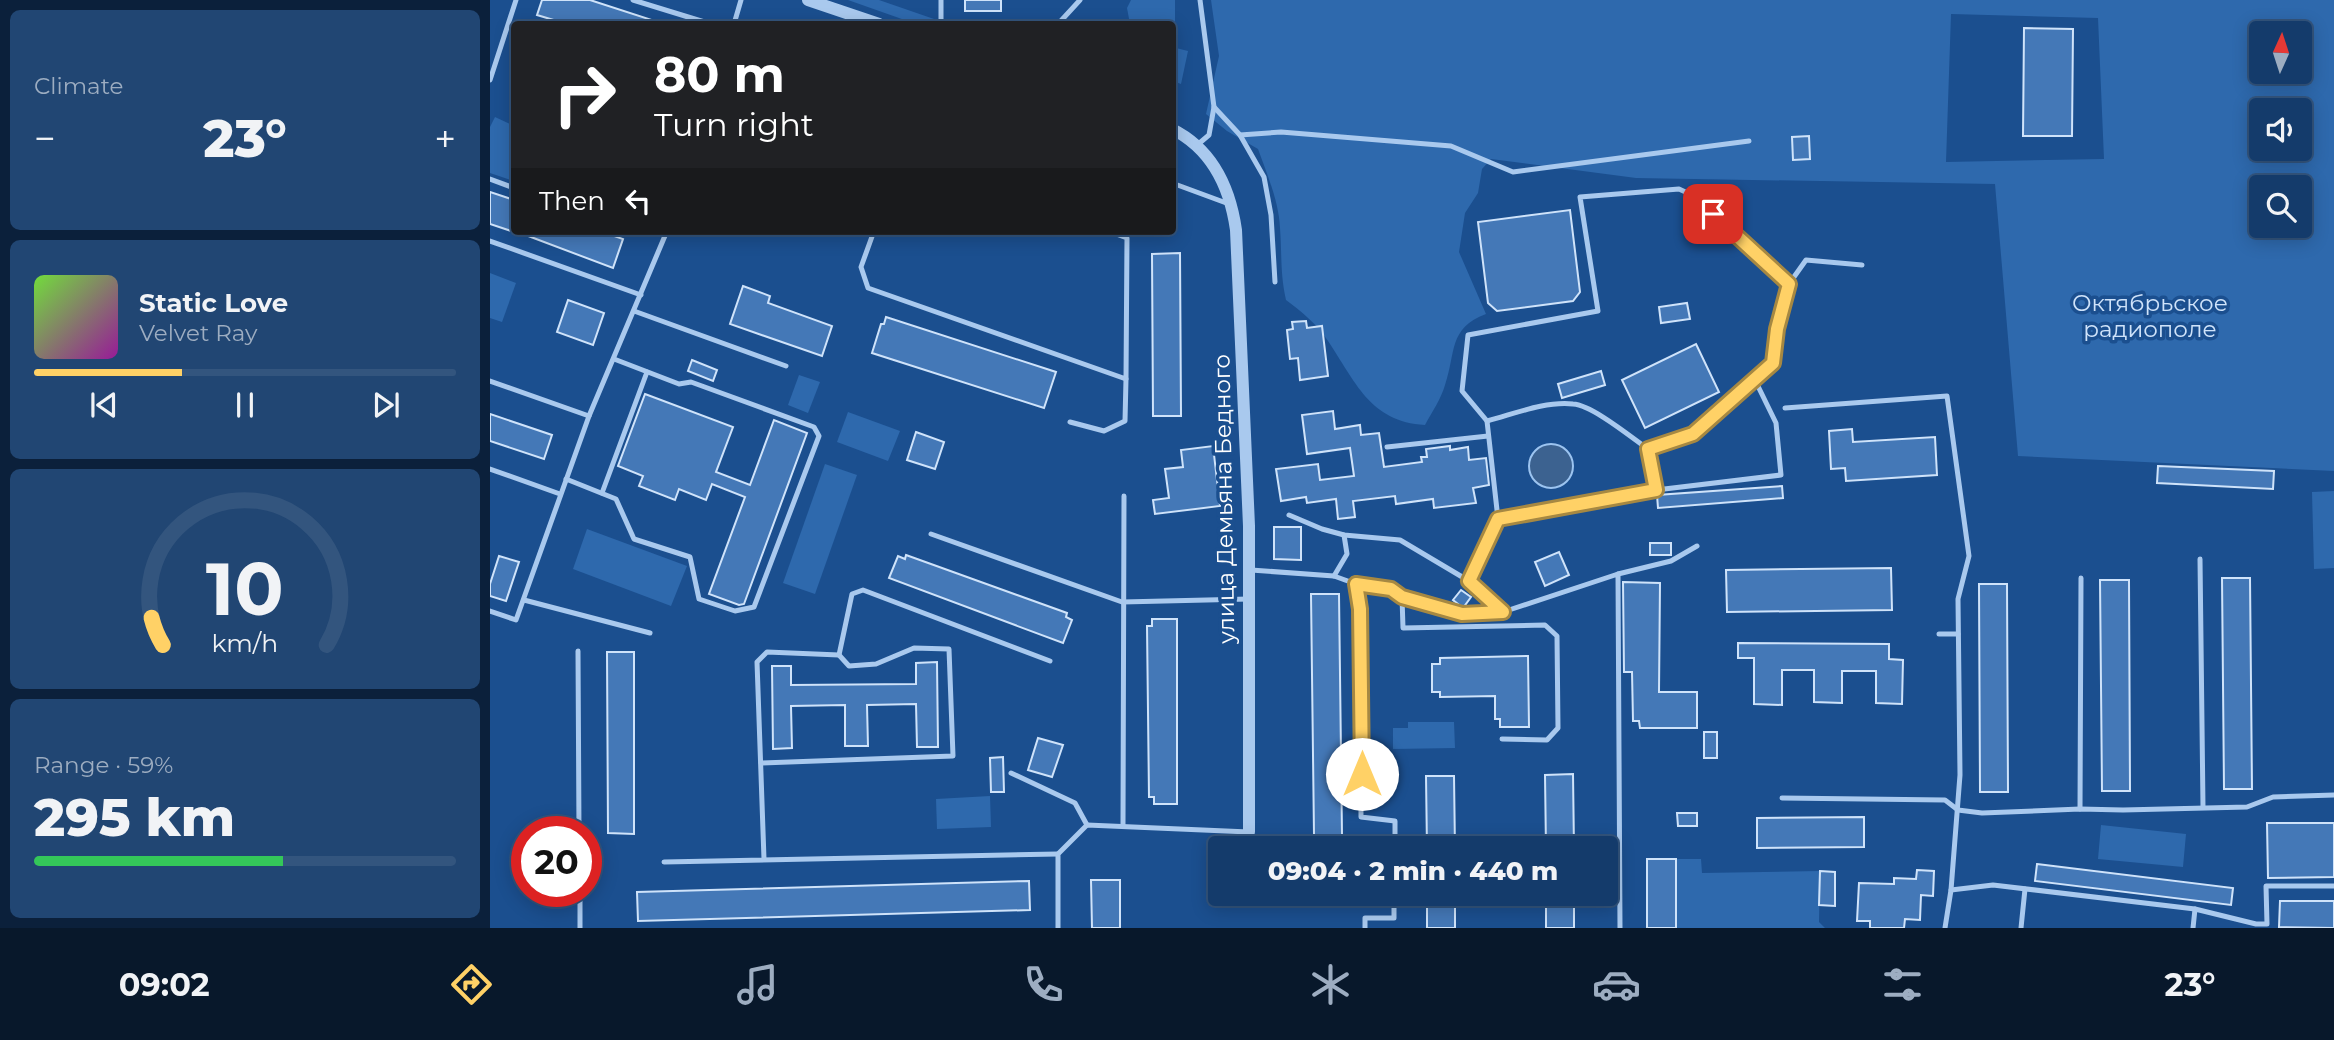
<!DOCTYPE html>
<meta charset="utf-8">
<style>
:root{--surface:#143b6b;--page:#214673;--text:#f1f3f6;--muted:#9dadc1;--line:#33557e;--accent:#ffd166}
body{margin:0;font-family:Montserrat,sans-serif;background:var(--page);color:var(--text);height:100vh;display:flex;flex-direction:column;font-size:26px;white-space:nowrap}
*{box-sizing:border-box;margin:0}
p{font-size:23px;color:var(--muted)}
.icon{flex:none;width:38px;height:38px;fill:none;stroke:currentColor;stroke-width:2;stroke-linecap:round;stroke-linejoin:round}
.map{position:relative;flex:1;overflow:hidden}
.details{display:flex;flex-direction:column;gap:10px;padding:10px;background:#0b203b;width:490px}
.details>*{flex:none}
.guide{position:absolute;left:21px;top:21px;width:665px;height:214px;border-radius:7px;box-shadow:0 4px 18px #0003,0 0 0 2px var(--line);background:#202124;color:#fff;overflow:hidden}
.needle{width:46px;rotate:3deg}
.tools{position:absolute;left:1759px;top:21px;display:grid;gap:14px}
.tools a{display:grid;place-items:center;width:63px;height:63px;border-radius:7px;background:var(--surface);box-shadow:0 4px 18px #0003,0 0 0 2px var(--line);font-size:35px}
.speed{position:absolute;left:21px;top:816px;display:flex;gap:14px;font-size:35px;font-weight:700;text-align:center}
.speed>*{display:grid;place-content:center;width:91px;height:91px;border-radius:50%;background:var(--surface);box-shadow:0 4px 18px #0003,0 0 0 2px var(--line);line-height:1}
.speed .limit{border:10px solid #d22;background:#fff;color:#111}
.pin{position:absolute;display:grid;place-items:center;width:60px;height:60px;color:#fff;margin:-30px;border-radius:14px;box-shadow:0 4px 10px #0006}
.me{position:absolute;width:77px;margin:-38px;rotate:0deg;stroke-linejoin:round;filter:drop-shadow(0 0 5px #0008)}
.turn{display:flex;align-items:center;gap:24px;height:147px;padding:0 28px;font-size:32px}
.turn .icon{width:91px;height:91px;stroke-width:2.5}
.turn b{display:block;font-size:49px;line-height:60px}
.then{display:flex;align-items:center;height:66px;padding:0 28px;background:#0003;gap:14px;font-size:26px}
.big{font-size:52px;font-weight:800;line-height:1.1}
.details .tile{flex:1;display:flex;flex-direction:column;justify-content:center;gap:10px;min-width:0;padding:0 24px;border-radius:10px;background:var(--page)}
.details .dial{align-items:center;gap:0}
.dial svg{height:182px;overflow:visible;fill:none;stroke:var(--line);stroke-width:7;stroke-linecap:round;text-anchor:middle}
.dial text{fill:var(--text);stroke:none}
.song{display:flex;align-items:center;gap:21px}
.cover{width:84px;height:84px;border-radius:10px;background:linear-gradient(135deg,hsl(100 70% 55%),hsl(300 70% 35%))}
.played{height:7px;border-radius:4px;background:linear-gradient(90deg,var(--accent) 35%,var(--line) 35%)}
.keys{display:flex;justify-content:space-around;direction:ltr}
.heat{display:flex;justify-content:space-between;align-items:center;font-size:38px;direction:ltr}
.charge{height:10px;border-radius:5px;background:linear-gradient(90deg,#34c759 59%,var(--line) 0)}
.trip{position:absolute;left:718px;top:836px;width:410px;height:70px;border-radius:7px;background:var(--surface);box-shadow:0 4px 18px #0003,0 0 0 2px var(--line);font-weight:800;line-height:70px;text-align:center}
.dock{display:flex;height:112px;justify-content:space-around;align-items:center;background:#08182b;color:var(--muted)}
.dock .icon{width:49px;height:49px}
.dock .current{color:var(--accent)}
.dock b{font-size:32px;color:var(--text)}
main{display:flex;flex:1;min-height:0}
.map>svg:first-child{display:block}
.green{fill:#2e69ad;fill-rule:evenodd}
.water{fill:#3c6290;stroke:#9cc4f0;stroke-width:2}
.building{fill:#4478b7;stroke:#cfe3fa;stroke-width:2}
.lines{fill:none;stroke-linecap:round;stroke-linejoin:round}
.service{stroke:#a9c9ee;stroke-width:5}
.tertiary{stroke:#a9c9ee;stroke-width:12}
.route-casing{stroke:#a68842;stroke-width:18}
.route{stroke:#ffd166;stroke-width:12}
.labels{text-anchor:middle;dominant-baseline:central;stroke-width:7;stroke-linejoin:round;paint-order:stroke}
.park-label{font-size:23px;fill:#cfe3fa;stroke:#1b4f8f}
.street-label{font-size:23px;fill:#fff;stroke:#1b4f8f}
</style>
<main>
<section class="details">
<div class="tile"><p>Climate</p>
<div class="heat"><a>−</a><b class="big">23°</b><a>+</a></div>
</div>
<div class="tile">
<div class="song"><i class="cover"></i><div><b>Static Love</b><p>Velvet Ray</p></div></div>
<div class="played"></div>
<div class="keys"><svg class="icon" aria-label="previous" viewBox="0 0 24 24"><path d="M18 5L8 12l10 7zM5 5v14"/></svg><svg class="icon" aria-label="pause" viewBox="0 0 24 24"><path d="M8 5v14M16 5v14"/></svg><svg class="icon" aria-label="next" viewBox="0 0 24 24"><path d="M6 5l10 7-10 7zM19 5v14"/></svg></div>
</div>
<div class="tile dial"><svg viewBox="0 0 100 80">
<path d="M14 69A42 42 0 1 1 86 69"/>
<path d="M14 69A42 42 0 0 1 9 57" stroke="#ffd166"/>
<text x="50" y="56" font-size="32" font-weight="700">10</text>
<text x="50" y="72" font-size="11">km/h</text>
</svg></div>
<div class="tile"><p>Range · 59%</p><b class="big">295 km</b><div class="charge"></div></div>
</section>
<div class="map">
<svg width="1844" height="928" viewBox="0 0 1844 928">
<rect width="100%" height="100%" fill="#1b4f8f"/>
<!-- green -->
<g class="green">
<polygon points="358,0 389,0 444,19 437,24 426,24"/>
<polygon points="641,0 685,0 685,42 683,41 682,24 640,24 637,8"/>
<path d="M721 0H1844V471L1528 456 1505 184 1146 178 1001 159 992 169 988 193 975 213 969 252 996 314C958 328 966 353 955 385 951 399 942 412 935 425 880 422 865 381 838 341 827 324 812 312 796 300 790 273 792 255 790 228 789 202 777 174 768 149L737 131 716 114 729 56ZM1461 14 1608 18 1614 159 1456 162ZM1771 33H1810V72H1771ZM1771 110H1810V149H1771ZM1771 187H1810V226H1771Z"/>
<polygon points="682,47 698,51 691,84 683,81"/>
<polygon points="5,117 24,126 24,181 0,173 0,127"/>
<polygon points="0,273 26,283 12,322 0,318"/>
<polygon points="309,375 330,382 318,413 298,405"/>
<polygon points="358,412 410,431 398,461 347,442"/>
<polygon points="335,464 367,475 325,594 293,583"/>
<polygon points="1844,491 1844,568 1824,569 1822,492"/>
<polygon points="97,529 197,566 181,606 83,569"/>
<polygon points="918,722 964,722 965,748 903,749 903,728 918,728"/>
<polygon points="500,796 501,827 447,829 446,799"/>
<polygon points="1611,825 1696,834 1693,867 1608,859"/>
<polygon points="1186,859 1211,859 1212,873 1330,871 1329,922 1335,928 1186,928"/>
</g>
<!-- water -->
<circle class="water" cx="1061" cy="466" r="22"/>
<!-- building -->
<g class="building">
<polygon points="52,0 100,0 168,22 167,24 77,24 47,15"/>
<rect x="475" y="0" width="36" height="11"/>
<polygon points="1534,28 1583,29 1582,136 1533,136"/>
<polygon points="1319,136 1320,159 1303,160 1302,137"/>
<polygon points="0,192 24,200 24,232 0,224"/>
<polygon points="1080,210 1090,292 1083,301 1007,311 998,303 988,222"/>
<polygon points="25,231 110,231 133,239 123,268"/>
<polygon points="690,253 691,416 663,416 662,254"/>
<polygon points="253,286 280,296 278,303 342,326 332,356 240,324"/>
<polygon points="78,300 114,313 103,345 67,332"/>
<polygon points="1197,303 1200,319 1171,323 1169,307"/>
<polygon points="396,317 566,372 554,408 382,353 391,324 394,324"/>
<polygon points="816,321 817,328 832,326 838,376 810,380 808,358 800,359 797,330 803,329 802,322"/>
<polygon points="1206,344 1229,392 1155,428 1132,380"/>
<polygon points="202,360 227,370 223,381 198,371"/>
<polygon points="1111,371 1115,385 1072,398 1068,384"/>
<polygon points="155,394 243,427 226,472 260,485 284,420 317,433 254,604 249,605 219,594 255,497 222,484 216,500 189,489 185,500 149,486 153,476 128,466"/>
<polygon points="843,411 845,429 870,425 871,435 889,433 894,467 932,462 931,457 937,457 936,449 960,446 960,450 978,447 979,460 996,458 999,485 983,488 986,503 944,508 943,499 906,504 905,496 863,501 865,517 848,519 846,499 817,503 816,497 791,501 786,469 828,464 830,480 864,476 860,448 817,454 812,415"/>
<polygon points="0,414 62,435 54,459 0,441"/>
<polygon points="1362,429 1363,442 1445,437 1447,475 1356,481 1355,468 1341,469 1339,431"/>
<polygon points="426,432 454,442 445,469 417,460"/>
<polygon points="723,446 730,506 665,514 663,500 679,498 675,469 693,467 691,450"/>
<polygon points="1668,466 1784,471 1783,489 1667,483"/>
<polygon points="1292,486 1293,498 1168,508 1167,495"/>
<polygon points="784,527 811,527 811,560 784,559"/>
<rect x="1160" y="543" width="21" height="12"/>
<polygon points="1069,552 1079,575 1055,586 1045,562"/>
<polygon points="416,555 577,613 576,617 582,620 573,643 399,578 408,556 415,559"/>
<polygon points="9,556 29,562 16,601 0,596 0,584"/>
<polygon points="1401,568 1402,610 1237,612 1236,570"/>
<polygon points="1732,578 1760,578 1762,789 1734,789"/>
<polygon points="1610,580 1639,580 1640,791 1612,791"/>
<polygon points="1133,582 1170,583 1169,692 1207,692 1207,728 1150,728 1149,721 1143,721 1142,672 1134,672"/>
<polygon points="1489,584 1517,584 1518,792 1490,792"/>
<polygon points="971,590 981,597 973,608 963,600"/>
<polygon points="821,594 849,594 852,835 824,835"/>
<polygon points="662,619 687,619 687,804 664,804 664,797 659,797 657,626 662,626"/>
<polygon points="1248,643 1399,644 1399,659 1413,660 1412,704 1386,703 1386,671 1352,671 1352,703 1324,702 1324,670 1292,670 1292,705 1264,704 1264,658 1248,658"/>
<polygon points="117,652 144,652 144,834 118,833"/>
<polygon points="1038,656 1039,727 1010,727 1010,719 1005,719 1005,696 950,697 950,692 942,692 942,664 950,664 950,658"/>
<polygon points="447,662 448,747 427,747 426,704 377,705 378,746 355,746 355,705 301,706 302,748 283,749 282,666 301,666 301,685 426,684 426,663"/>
<rect x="1214" y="732" width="13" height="26"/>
<polygon points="548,738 573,745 562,777 538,770"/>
<polygon points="513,757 514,792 501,792 500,758"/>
<polygon points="1083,774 1084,849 1056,849 1055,775"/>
<polygon points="936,776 964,776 965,849 937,849"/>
<polygon points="1187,813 1207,813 1207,826 1188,826"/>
<polygon points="1374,817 1374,847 1267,848 1267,818"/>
<polygon points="1777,823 1844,823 1844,877 1778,878"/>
<rect x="1157" y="859" width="29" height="69"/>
<polygon points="1547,864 1743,888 1741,905 1545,881"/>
<polygon points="1427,870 1444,871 1443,896 1431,895 1430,920 1415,919 1414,928 1380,928 1380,921 1367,921 1369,883 1404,884 1404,878 1426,879"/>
<polygon points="1330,871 1345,872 1345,906 1329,905"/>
<polygon points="601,880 630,880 630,928 602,928"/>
<polygon points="539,881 540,910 148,921 147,892"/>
<rect x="937" y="894" width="28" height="34"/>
<rect x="1056" y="894" width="28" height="34"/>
<polygon points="1790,901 1844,901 1844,928 1789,927"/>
</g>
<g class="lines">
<!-- service -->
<g class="service">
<polyline points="143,0 221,24"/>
<polyline points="451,0 451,24"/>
<polyline points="710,0 724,107 750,135 774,177 781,215 785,282"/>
<polyline points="244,24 251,0"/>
<polyline points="568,24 590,0"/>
<polyline points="0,80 26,0"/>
<polyline points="750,135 791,132 961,146 1023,172 1259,141"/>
<polyline points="706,146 719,135 724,107"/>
<polyline points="0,179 24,188"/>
<polyline points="682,183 739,204"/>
<polyline points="384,231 371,267 378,288 636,379 637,238 618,231"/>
<polyline points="0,241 151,295"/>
<polyline points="144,311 296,366"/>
<polyline points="0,381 99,416 26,620 0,611"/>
<polyline points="1295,408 1457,396 1479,556 1468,599 1470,775 1461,890 1455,928"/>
<polyline points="99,416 177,231"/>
<path d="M997 421C1024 414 1055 401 1083 404 1102 405 1141 437 1158 449"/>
<polyline points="580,422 614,431 635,421 636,379"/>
<polyline points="897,447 998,436"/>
<polyline points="0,469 70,494"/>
<polyline points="76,479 126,499 144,539 200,557 209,599 245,611 264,607 329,436 324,427 201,382 189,384 124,359"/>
<polyline points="1166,490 1158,449 1203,434 1283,363 1287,329 1299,284 1316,260 1372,265"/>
<polyline points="112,493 157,372"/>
<polyline points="799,515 832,529 854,535 910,540 979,581 1013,612"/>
<polyline points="1008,519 997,421 972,391 978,335 1108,311 1090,197 1189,189 1204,196 1299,284"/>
<polyline points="441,534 632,602 759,599"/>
<polyline points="1710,559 1713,807"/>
<polyline points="761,570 844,576 866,584 870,609 871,817 905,821 905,849"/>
<polyline points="1128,574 1181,561 1207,546"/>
<polyline points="844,576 857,554 854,535"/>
<polyline points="979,581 1008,519 1166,490 1291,475 1286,423 1264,378"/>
<polyline points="866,584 901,589 912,597 913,628 1055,625 1067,636 1068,728 1057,740 1012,739"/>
<polyline points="912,597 973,614 1013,612 1128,574 1130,928"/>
<polyline points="34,600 160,633"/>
<polyline points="1449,634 1468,634"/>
<polyline points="88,651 89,831"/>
<polyline points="271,763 463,756 459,649 424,648 386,664 359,666 349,655"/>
<polyline points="521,773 585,803 597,825"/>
<polyline points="1292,798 1455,800 1468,810 1492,813 1590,809 1633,810 1757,807 1783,797 1844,795"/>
<polyline points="1590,809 1591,578"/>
<polyline points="633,826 634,496"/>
<polyline points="274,859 267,662 277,652 349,655 362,594 373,590 560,661"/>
<polyline points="174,862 568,854"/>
<polyline points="1461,890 1503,885 1705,909 1766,924 1777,924 1776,886 1844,886"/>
<polyline points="90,891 90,928"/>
<polyline points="568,928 568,854 597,825 759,832"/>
<polyline points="875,928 875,918 904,918 904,894"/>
<polyline points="1531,928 1535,889"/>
<polyline points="1703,928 1705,909"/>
</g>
<!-- tertiary -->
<g class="tertiary">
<polyline points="318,0 389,24"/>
<path d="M682 129C722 149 740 188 746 230L759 526V832"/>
</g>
</g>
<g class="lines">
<defs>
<polyline id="route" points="872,774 870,609 866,584 901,589 912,597 972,614 1013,612 979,581 1008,519 1166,490 1158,449 1203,434 1283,363 1287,329 1299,284 1223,214"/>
</defs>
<!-- route casing -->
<use href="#route" class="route-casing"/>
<!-- route -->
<use href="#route" class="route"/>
</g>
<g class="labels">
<!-- park labels -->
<g class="park-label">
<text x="1660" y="303">Октябрьское<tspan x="1660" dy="26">радиополе</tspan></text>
</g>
<!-- street labels -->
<g class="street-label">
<text transform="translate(734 499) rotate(-91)">улица Демьяна Бедного</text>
</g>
</g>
</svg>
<div class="tools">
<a><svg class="needle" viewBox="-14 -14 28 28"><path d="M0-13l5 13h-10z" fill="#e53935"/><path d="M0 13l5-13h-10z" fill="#9dadc1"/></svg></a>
<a><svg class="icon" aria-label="sound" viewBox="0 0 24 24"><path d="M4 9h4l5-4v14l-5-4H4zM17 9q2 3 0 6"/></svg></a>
<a><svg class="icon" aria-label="search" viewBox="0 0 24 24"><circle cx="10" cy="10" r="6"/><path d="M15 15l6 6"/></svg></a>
</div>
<div class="speed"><div class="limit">20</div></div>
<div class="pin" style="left:1223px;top:214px;background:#d93025"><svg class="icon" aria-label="arrive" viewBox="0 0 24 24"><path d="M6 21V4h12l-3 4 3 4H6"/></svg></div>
<svg class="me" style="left:872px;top:774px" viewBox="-20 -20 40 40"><circle r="19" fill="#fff"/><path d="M0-13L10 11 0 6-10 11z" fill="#ffd166"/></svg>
<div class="trip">09:04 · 2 min · 440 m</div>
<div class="guide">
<div class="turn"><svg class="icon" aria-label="right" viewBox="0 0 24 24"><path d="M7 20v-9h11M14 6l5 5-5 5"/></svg><div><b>80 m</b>Turn right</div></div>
<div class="then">Then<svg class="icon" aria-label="left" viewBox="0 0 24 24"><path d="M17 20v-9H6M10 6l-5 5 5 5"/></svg></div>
</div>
</div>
</main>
<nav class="dock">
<b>09:02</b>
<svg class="icon current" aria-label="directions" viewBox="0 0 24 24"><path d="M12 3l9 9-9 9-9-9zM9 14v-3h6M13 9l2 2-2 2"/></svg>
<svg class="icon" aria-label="music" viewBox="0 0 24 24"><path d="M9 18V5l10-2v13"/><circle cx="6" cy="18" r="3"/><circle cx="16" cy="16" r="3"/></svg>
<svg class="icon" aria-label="phone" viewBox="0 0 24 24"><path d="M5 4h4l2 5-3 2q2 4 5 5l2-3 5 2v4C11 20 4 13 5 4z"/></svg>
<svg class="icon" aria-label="climate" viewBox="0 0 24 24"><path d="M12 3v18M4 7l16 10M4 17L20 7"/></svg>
<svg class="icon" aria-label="car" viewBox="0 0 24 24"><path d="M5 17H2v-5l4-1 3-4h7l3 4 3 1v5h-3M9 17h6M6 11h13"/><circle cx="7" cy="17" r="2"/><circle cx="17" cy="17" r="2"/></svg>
<svg class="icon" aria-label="filters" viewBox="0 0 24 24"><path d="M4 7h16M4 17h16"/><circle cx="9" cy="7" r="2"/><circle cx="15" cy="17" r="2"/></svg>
<b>23°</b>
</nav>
